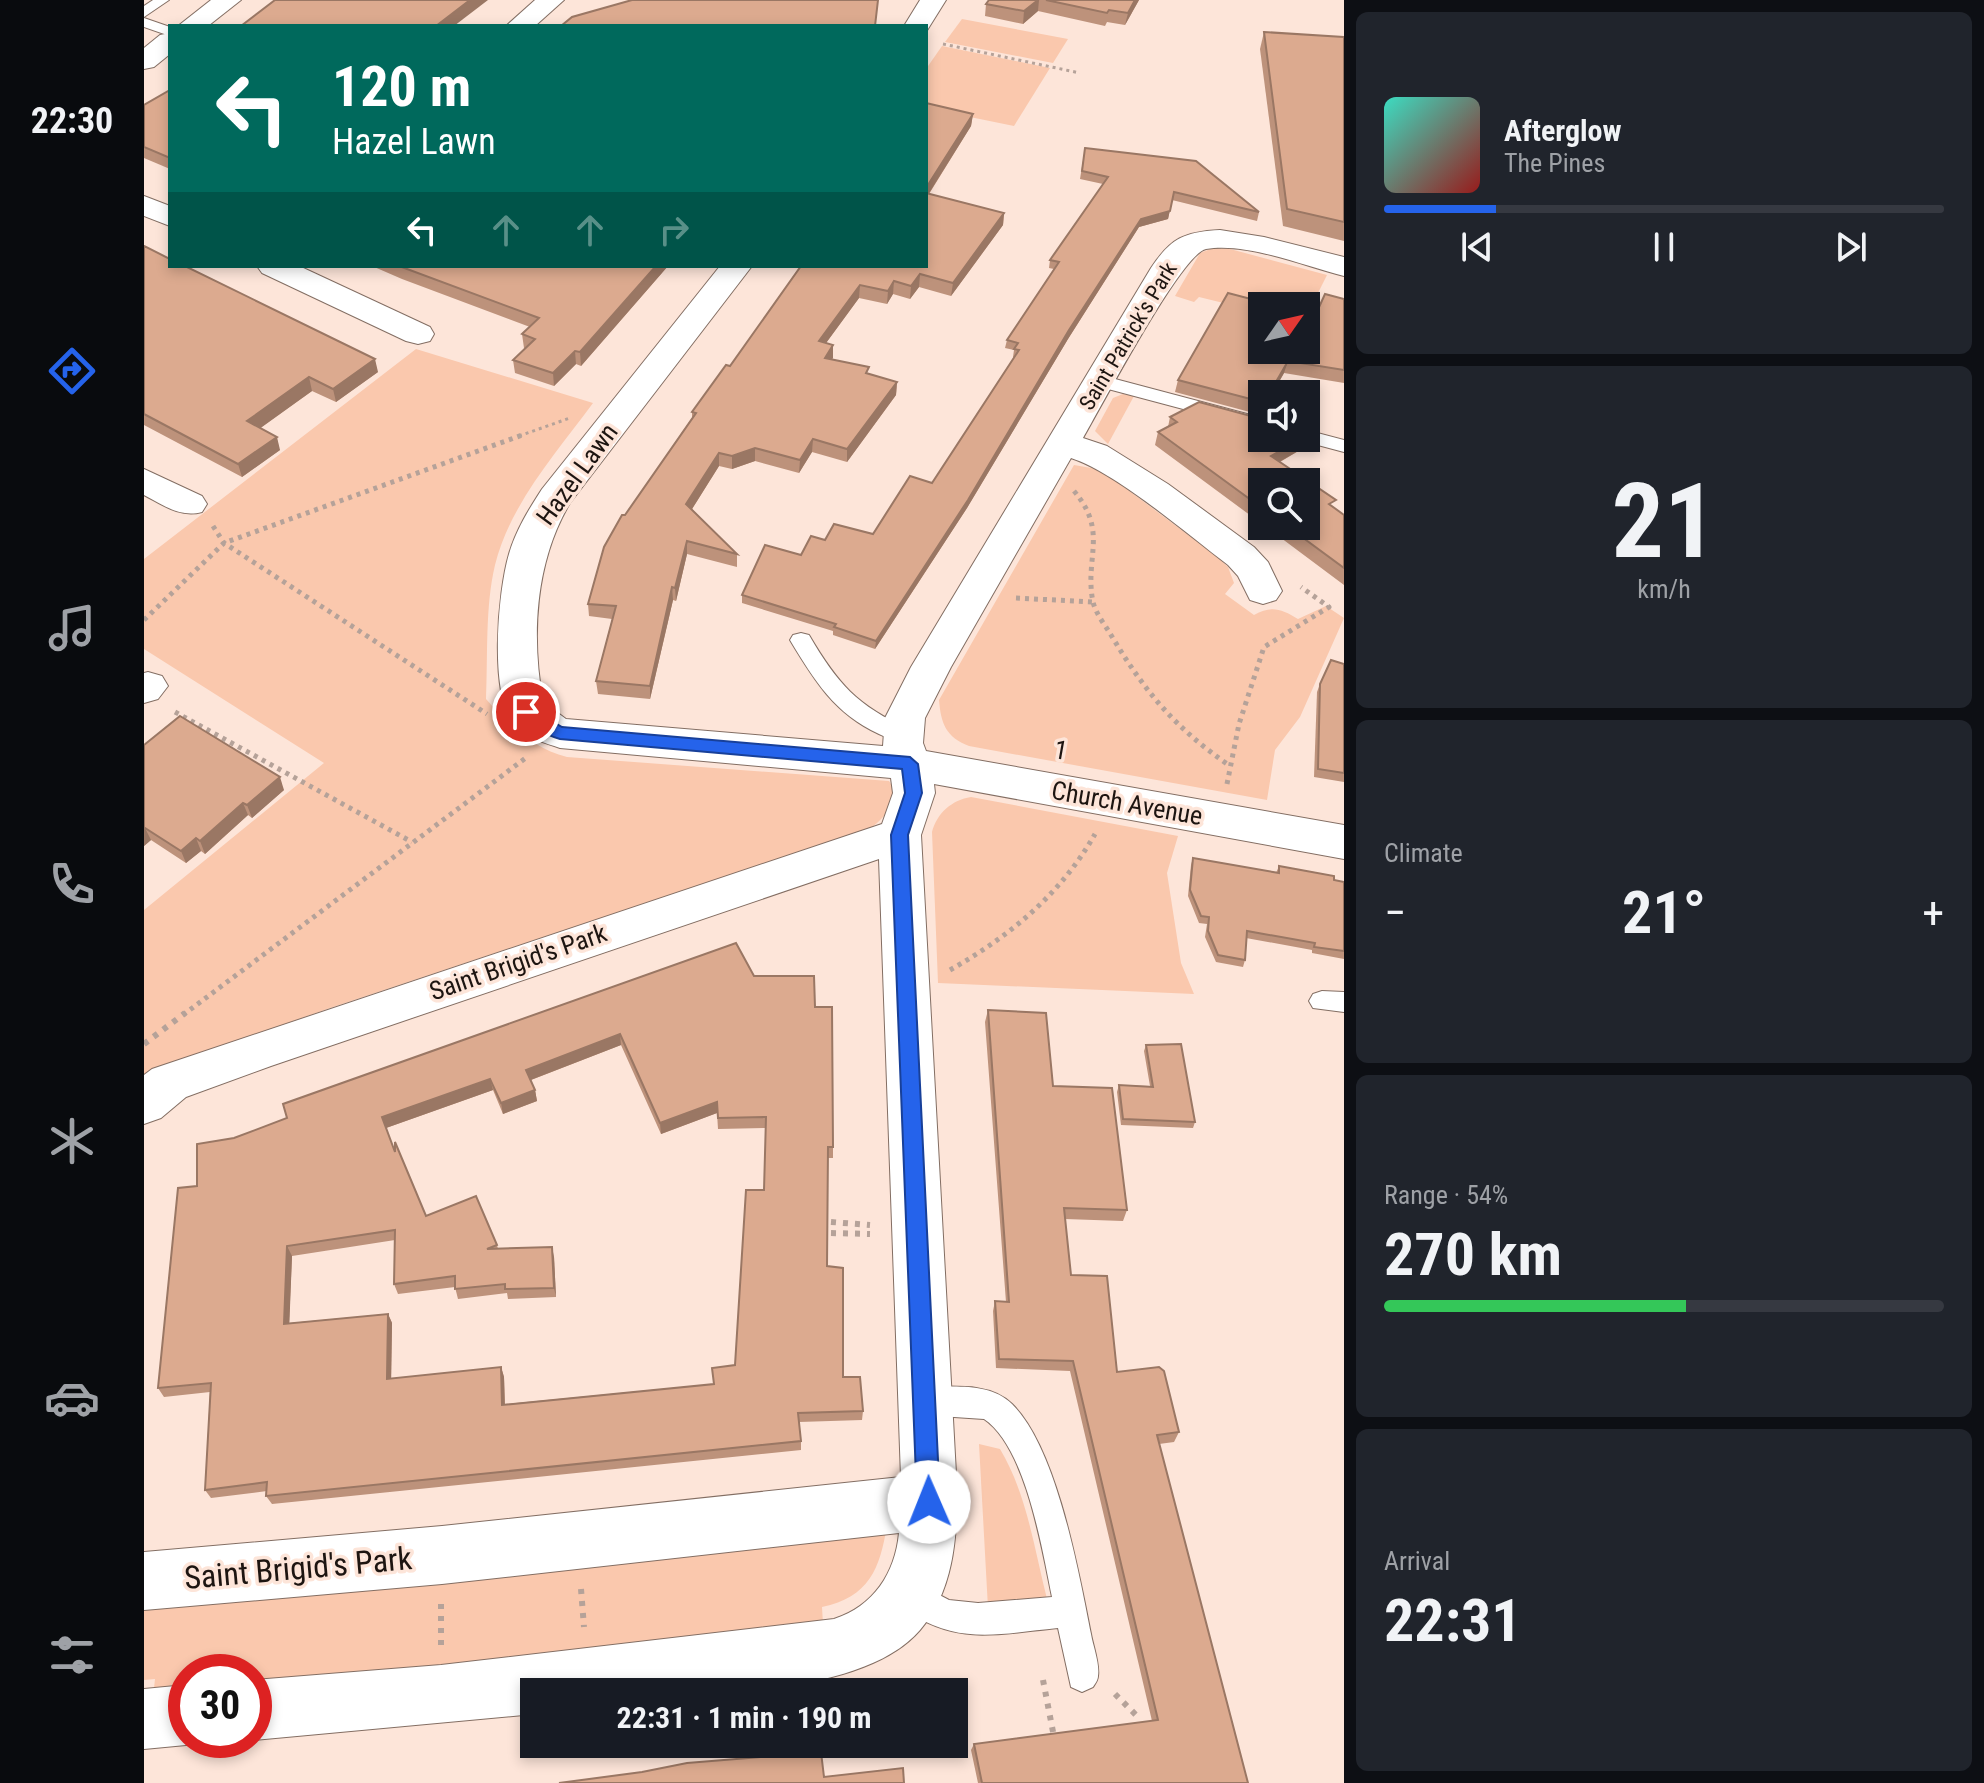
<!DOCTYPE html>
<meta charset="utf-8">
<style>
:root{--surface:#171b24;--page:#20242c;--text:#f1f3f6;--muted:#9ea1a6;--line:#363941;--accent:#2563eb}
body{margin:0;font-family:"Roboto Condensed",sans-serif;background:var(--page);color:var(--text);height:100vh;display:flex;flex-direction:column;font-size:30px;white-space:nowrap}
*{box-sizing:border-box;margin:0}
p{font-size:26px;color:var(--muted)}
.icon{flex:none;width:44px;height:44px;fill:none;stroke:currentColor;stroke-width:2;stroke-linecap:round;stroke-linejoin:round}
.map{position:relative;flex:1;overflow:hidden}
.panel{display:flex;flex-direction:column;gap:12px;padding:12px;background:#0d0f14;width:640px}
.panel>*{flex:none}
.guide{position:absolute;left:24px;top:24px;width:760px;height:244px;border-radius:0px;box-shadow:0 4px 12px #0003;background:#00695c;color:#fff;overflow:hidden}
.needle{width:52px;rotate:56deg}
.tools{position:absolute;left:1104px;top:292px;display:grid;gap:16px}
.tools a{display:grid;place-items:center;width:72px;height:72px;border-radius:0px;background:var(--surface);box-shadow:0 4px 12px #0003;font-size:40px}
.speed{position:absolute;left:24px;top:1654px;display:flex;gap:16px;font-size:40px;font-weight:700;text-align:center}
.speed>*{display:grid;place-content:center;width:104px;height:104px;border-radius:50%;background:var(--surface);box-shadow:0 4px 12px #0003;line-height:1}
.speed .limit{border:12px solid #d22;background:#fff;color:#111}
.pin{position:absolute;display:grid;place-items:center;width:68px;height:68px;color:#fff;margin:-34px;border:4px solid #fff;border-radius:50%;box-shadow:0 2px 8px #0007}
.me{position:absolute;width:88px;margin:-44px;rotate:359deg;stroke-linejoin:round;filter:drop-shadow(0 0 6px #0008)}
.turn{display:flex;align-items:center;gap:28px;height:168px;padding:0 32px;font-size:36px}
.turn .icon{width:104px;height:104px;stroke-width:2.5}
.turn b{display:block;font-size:56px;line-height:68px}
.lanes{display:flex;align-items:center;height:76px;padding:0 32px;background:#0003;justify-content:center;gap:40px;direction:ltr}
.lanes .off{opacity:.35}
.big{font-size:60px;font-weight:700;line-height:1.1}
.panel .widget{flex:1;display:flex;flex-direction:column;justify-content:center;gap:12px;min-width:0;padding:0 28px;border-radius:12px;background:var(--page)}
.panel .dial{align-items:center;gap:0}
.dial b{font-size:104px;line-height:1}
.song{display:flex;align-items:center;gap:24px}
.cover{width:96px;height:96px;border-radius:12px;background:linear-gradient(135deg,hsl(170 70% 55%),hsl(0 70% 35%))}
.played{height:8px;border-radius:4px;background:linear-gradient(90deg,var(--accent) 20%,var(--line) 20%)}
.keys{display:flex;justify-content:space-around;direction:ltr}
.heat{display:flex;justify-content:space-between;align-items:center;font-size:44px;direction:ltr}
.charge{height:12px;border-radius:6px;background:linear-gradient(90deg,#34c759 54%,var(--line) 0)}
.trip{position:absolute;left:376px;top:1678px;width:448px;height:80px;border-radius:0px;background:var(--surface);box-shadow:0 4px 12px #0003;font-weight:700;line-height:80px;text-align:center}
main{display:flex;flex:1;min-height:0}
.tabs{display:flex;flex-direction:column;width:144px;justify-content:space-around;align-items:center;background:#090b0e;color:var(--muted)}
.tabs .icon{width:56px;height:56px}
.tabs .active{color:var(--accent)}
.tabs b{font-size:36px;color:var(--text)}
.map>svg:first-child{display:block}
.green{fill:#fac8ad}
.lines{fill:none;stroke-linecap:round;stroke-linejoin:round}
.lane-casing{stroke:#836e63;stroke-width:2}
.street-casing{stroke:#836e63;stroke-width:2}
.path-far2{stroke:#b5a299;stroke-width:3;stroke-dasharray:3 4;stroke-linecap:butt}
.path-far1{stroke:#b5a299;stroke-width:5;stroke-dasharray:4 5;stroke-linecap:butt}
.path{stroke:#b5a299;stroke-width:6;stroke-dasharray:5 7;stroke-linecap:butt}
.lane{fill:#fff;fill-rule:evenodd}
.street{fill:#fff;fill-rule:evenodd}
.wall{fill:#bd927b;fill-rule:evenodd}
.shaded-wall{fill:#9a7764}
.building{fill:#dcaa8f;stroke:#9a7764;stroke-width:2;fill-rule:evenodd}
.route{fill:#2563eb;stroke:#184099;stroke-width:2}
.labels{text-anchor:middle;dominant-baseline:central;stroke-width:7;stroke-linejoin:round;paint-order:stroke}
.far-street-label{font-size:22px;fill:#1d1511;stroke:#fde5d9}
.street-label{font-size:26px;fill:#1d1511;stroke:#fde5d9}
.near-street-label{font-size:32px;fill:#1d1511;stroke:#fde5d9}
</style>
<main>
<nav class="tabs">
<b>22:30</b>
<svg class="icon active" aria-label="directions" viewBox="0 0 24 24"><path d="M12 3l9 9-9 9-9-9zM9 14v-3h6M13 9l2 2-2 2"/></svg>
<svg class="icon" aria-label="music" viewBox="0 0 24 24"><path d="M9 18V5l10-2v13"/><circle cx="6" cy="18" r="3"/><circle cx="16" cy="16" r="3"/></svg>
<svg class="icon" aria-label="phone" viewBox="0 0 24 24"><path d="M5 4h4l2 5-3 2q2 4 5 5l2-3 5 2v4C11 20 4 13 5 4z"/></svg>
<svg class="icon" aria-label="climate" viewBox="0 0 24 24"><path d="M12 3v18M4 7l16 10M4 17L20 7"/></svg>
<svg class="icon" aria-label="car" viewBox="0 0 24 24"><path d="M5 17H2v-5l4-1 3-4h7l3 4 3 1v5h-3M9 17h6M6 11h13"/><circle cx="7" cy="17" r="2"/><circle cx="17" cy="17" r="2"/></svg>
<svg class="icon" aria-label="filters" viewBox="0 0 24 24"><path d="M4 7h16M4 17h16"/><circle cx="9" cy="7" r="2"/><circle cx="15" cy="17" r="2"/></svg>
</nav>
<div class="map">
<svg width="1200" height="1783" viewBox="0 0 1200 1783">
<rect width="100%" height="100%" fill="#fde5d9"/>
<!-- green -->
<g class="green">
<polygon points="818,19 924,39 909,63 801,42"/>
<polygon points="798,46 906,68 870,126 782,108 782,69"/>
<polygon points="1069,248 1086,249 1183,275 1163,315 1162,306 1126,306 1112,303 1108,310 1055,297 1050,302 1031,296 1056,253"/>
<path d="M272 349 449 403C413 452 366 504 351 565 341 607 344 656 342 699 365 725 390 749 423 757L745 781 751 790C748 808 741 817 727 828L186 1008 28 1064 0 1080V910L180 763 0 649V559Z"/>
<polygon points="979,394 990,396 964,444 951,431 969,398"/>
<path d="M930 465 953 469 964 475 1075 558 1084 567 1090 583 1081 594 1110 615C1127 605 1138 609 1154 619L1182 606 1200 618 1156 717 1131 750 1123 800 825 746C802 737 797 724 795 700Z"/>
<path d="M827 797 1034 836 1023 873 1037 963 1050 994 794 983 788 832C793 813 808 800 827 797Z"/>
<path d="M835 1444 856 1449C883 1494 890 1548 903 1599L844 1608Z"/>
<path d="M743 1525C736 1569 725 1597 678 1607L679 1624 110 1686V1672H42V1693L9 1697 11 1679 0 1680V1600Z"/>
</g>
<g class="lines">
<defs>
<g id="lane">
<polygon points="9,0 25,0 0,17 0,6"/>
<polygon points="0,18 26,27 26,36 0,27"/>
<polygon points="956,375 1118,418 1118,430 949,385 947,381"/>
<polygon points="1162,430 1200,440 1200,452 1155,440 1154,438 1162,438"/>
<path d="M657 633 665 635C693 683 713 706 765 729L768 735 765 741C754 744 746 739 735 734 691 714 670 680 646 640L649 635Z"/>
<polygon points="1178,991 1200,992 1200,1012 1169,1008 1165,1001 1169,994"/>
<path d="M780 1387C808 1387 846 1382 868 1404 913 1448 935 1574 947 1634 949 1646 956 1664 954 1676 954 1680 951 1684 949 1687L938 1692 927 1687 914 1628C861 1633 819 1645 771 1616 760 1610 754 1607 749 1595L754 1584 765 1579 805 1600 834 1603 908 1597C898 1549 882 1447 840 1419L780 1415 770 1411 765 1401 770 1391Z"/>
</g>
<g id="street">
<polygon points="67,0 97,0 64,26 34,26"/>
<polygon points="391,0 420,0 391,26 362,26"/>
<polygon points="776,0 802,0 782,32 782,26 760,26"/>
<polygon points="26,33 26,54 10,67 0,69 0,48 16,35"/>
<polygon points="0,196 26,206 26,226 0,216"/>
<path d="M1076 230 1120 237 1200 257V276C1160 266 1103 242 1062 249 1037 254 956 409 939 438L963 446 1024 484 1110 547 1124 562 1138 591 1132 600 1119 604 1106 600 1094 576 1084 565C1043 534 973 473 927 458L807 667 781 718 779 743 782 751 1200 825V859L790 784 791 793 777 835 813 1492C813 1539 809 1592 776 1630 707 1710 490 1692 390 1692V1714L110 1740V1680L297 1665 690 1619C730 1606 751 1573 755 1533L298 1584 0 1610V1552L298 1526 757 1477 735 859 127 1066 42 1097 17 1118 0 1124V1075L8 1069 738 824 749 793 747 778 416 748C401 743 383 738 372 727 344 698 354 591 365 554 372 530 385 509 398 489L576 266H608L426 503C391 562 387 636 399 702L422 719 739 746 741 718 767 667 1007 268C1027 238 1040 232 1076 230Z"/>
<polygon points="113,266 155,266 286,327 290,334 286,341 274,344 262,341 118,273"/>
<path d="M0 469 58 496 63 504 58 512C36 518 19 505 0 495Z"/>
<polygon points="4,672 18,676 24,686 14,699 0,703 0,673"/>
<polygon points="42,1685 42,1740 55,1740 42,1745 0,1749 0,1689"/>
</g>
</defs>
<!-- lane casing -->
<use href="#lane" class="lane-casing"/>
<!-- street casing -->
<use href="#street" class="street-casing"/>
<!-- path-far2 -->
<g class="path-far2">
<polyline points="799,44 936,73"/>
<polyline points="375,436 426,418"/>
</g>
<!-- path-far1 -->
<g class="path-far1">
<path d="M930 491C965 532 940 558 949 602 952 614 961 625 967 635 1001 692 1031 728 1086 766"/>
<polyline points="69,526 80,543 343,714"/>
<polyline points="872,598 949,602"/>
<polyline points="0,620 80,543 381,434"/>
<polyline points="31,712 268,842"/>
<polyline points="1083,784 1095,724 1120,647 1185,607 1157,587"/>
<path d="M806 970C866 936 917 894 951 834"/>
<polyline points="39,1015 383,757"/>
</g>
<!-- path -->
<g class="path">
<polyline points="0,1044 41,1013"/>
<polyline points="687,1222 726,1225"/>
<polyline points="687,1233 726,1234"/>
<polyline points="437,1589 440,1627"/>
<polyline points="297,1604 297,1646"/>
<polyline points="899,1680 910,1737"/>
<polyline points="971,1694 993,1716"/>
</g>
<!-- lane -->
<use href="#lane" class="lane"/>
<!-- street -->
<use href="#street" class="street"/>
</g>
<!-- wall -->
<g class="wall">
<polygon points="845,0 995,0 981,25 963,22 961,26 894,11 879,24 841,16 842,4"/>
<polygon points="1120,32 1200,37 1200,241 1139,226 1116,49"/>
<polygon points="26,90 26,169 0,158 0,105"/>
<polygon points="782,103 829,114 827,126 785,194 860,213 859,225 807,296 775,287 766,299 749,294 743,304 715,298 682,343 689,345 688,359 725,374 753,382 752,395 703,462 668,452 655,473 611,461 588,469 575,466 548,509 593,554 593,567 543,554 532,601 529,600 506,699 454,694 452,681 468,619 445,616 444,604 481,515 548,418 548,412 586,366 655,268 655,266 782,266"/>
<polygon points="941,148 1115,212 1113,221 1028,200 1024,219 995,227 924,339 823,508 731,649 689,635 689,631 598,603 598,595 657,555 681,540 729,534 788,483 870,357 869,357 870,350 861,348 863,340 910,269 905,268 906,260 959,184 936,179"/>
<polygon points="0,246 234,372 192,402 168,391 116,428 136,450 98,477 0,425"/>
<polygon points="228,266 524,266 437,366 432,364 410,386 371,373 369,360 381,348 380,348 378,334 386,327 258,279"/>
<polygon points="1200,299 1200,383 1140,373 1128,394 1118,394 1118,412 1117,415 1031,392 1034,380 1171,316"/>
<polygon points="1026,417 1118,438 1160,438 1156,450 1136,462 1189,507 1200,515 1200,585 1121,526 1162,526 1118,482 1118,524 1011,445 1014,432 1024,427"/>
<polygon points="1200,664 1200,782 1170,777 1173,692 1176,684"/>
<polygon points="0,745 140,790 108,818 104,815 61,854 57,851 42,863 7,840 0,846"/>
<polygon points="1049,858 1132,873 1135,866 1200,882 1200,959 1168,953 1168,950 1102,938 1101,960 1099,967 1072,962 1061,937 1063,924 1055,923 1044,896 1047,865"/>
<path d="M610 976 671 1007 689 1147V1158H684L683 1266 699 1377 719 1411 718 1420 655 1422 657 1441V1450L128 1504 122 1496 123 1491 67 1498 61 1490 66 1392 20 1397 14 1388 53 1186 90 1138ZM477 1045 517 1134 573 1113 574 1129 622 1128 620 1190 591 1365 569 1384 361 1404 360 1377 357 1367 247 1379 248 1323 244 1314 145 1323 148 1256 251 1240 250 1284 254 1294 311 1287 314 1299 363 1293 364 1299 412 1297 410 1257 354 1249 353 1245 282 1216 251 1152 242 1128 349 1090 359 1114 393 1101 391 1090 387 1080Z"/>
<polygon points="844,1010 909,1086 983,1210 979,1221 921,1219 927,1275 973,1372 1035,1432 1030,1442 1015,1444 1104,1783 834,1783 827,1750 830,1744 1008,1721 926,1371 852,1368 849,1311 851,1301 862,1302 841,1022"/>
<polygon points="1002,1045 1051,1122 1049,1128 977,1125 973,1092 975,1085 1006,1086 1000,1051"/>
</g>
<!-- shaded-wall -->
<g class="shaded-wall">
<polygon points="326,0 344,0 310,26 292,26"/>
<polygon points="894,0 895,0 894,11 879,24 880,11"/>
<polygon points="991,0 995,0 981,25 984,13"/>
<polygon points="829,114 827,126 782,198 782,188"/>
<polygon points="1030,192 1024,219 995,227 924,339 823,508 731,649 732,641 925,330 997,219"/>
<polygon points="860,213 859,225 807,296 809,283"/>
<polygon points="512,266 524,266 437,366 436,352"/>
<polygon points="776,274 775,287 766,299 767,286"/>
<polygon points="750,281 749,294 743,304 744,291"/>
<polygon points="716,285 715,298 674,354 675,341"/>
<polygon points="689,345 689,358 680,371 681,358"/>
<polygon points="431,351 432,364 410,386 409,373"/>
<polygon points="231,359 234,372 192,402 189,389"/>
<polygon points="1144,361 1140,373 1128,394 1125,394"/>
<polygon points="165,377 168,391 107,435 103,421"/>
<polygon points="753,382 752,395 703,462 703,449"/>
<polygon points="133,437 136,450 98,477 94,464"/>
<polygon points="1158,438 1160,438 1156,450 1123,469 1127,456"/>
<polygon points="669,439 668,452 655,473 656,460"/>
<polygon points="611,448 611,461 588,469 588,456"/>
<polygon points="575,453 575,466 543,517 542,504"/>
<polygon points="543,541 543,554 532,601 531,588"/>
<polygon points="528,587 529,600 506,699 506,686"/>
<polygon points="136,777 140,790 108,818 103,805"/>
<polygon points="99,803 104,815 61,854 56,841"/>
<polygon points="1,828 7,840 0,846 0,829"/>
<polygon points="52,838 57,851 42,863 37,851"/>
<polygon points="476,1034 477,1045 384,1081 382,1070"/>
<polygon points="346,1079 349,1090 242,1128 238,1117"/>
<polygon points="391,1090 393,1101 359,1114 357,1103"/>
<polygon points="573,1102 573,1113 517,1134 516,1123"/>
<polygon points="143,1246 148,1256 145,1333 140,1324"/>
<polygon points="408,1247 410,1257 412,1297 410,1288"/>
<polygon points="244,1314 248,1323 247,1388 243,1379"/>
<polygon points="357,1367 360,1377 361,1414 358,1405"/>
</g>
<!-- building -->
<g class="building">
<polygon points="131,0 326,0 292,26 97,26"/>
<polygon points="488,0 734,0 731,26 417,26 428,17"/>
<polygon points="845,0 894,0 880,11 842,4"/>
<polygon points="902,0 991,0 984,13 965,10 963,13"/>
<polygon points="1120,32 1200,37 1200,222 1143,209"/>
<polygon points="26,90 26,158 0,147 0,105"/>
<polygon points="782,103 829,114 782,188"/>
<polygon points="941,148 1052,161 1115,212 1030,192 1026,211 997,219 925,330 824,500 732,641 690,627 692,624 598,595 621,545 657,555 667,536 681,540 690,524 729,534 766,476 788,483 875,350 870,349 874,343 863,340 915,262 906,260 964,177 938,171"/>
<polygon points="782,193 860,213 809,283 776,274 767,286 750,281 744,291 716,285 675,341 689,345 681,358 725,367 722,373 753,382 703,449 669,439 656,460 611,448 588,456 575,453 542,504 593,554 543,541 531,588 528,587 506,686 452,681 472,606 444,604 460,547 478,515 481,515 552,413 548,412 582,365 586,366 657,266 782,266"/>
<polygon points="0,246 26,259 26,266 41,266 231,359 189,389 165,377 103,421 133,437 94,464 0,414"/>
<polygon points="255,266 512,266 436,352 431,351 409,373 369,360 391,339 378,334 395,318"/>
<polygon points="1084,293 1134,306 1118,306 1118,350 1162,350 1162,313 1171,316 1181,294 1200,299 1200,370 1144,361 1125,394 1118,394 1118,402 1034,380"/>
<polygon points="1055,402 1118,419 1118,438 1158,438 1127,456 1192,500 1185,504 1200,515 1200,568 1143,526 1162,526 1162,482 1118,482 1118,508 1014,432 1033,422 1026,417"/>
<polygon points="1187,660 1200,664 1200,773 1174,769 1176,684"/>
<polygon points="36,716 136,777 103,805 99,803 56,841 52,838 37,851 1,828 0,829 0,745"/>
<polygon points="1049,858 1135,873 1135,866 1190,876 1190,880 1200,882 1200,951 1170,947 1171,943 1103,931 1101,960 1074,955 1064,931 1065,917 1057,916 1046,890"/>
<path d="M592 943 610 976H670L671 1007H688L689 1147H684L683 1266 699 1268V1377H716L719 1411 654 1413 657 1441 122 1496 123 1482 61 1490 67 1383 14 1388 34 1188 53 1186V1144L90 1138 143 1118 139 1104ZM476 1034 516 1123 573 1102 574 1118 622 1117 620 1190H602L591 1365 568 1368 570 1384 358 1405 357 1367 243 1379 244 1314 140 1324 143 1246 251 1230 250 1284 311 1276V1289L361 1284V1289L410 1288 408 1247 343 1249 353 1245 332 1196 282 1216 251 1142V1152L238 1117 346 1079 357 1103 391 1090 382 1070Z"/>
<polygon points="844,1010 902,1013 909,1086 968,1088 983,1210 920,1208 927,1275 963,1276 973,1372 1015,1367 1020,1371 1035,1432 1013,1435 1104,1783 838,1783 830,1744 1014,1720 929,1361 855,1359 851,1301 865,1302"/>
<polygon points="1037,1044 1051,1122 979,1119 975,1085 1009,1087 1002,1045"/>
<polygon points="677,1752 680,1777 759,1768 760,1783 415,1783 498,1772 543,1763"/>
</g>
<!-- route -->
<path class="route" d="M382 706 418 727 766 757 774 764 778 793 764 835 796 1502 793 1511 785 1514 776 1511 773 1502 747 835 761 793 758 769 416 739C399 734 384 726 374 712Z"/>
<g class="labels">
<!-- far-street labels -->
<g class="far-street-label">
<text transform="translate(984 336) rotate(-59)">Saint Patrick's Park</text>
</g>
<!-- street labels -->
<g class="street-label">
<text transform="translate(433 474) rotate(-54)">Hazel Lawn</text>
<text transform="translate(917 750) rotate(10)">1</text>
<text transform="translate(983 803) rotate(10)">Church Avenue</text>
<text transform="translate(374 962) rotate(-19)">Saint Brigid's Park</text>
</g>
<!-- near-street labels -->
<g class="near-street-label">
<text transform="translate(154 1568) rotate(-5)">Saint Brigid's Park</text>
</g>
</g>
</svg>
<div class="tools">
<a><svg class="needle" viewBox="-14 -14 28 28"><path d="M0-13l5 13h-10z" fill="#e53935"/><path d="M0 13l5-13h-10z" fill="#9ea1a6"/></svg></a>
<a><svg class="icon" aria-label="sound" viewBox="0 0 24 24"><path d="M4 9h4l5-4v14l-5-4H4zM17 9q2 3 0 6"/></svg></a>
<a><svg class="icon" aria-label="search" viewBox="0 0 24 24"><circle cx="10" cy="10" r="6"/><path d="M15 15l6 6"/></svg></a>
</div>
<div class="speed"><div class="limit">30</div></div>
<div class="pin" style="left:382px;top:712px;background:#d93025"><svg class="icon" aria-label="arrive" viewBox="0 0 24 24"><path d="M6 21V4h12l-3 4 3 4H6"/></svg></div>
<svg class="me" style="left:785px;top:1502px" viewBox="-20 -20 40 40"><circle r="19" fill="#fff"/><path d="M0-13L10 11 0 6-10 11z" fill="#2563eb"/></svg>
<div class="trip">22:31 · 1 min · 190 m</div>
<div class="guide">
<div class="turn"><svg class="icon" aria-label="left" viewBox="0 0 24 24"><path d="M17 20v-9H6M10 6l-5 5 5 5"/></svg><div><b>120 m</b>Hazel Lawn</div></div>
<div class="lanes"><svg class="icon" aria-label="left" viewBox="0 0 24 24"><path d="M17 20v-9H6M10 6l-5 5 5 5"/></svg><svg class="icon off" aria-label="ahead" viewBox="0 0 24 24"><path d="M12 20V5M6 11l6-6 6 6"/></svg><svg class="icon off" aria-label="ahead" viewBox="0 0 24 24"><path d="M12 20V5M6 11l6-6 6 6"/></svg><svg class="icon off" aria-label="right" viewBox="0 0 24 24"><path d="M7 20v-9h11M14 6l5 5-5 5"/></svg></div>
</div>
</div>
<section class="panel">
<div class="widget">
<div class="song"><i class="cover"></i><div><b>Afterglow</b><p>The Pines</p></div></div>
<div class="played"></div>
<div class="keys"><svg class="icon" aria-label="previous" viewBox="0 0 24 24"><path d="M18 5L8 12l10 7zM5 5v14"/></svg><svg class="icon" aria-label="pause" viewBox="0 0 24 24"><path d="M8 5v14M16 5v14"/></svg><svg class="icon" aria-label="next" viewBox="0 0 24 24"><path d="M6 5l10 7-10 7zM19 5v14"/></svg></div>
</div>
<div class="widget dial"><b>21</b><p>km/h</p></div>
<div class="widget"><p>Climate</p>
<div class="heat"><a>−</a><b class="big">21°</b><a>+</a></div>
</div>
<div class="widget"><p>Range · 54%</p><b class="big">270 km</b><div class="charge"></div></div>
<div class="widget"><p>Arrival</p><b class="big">22:31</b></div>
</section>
</main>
